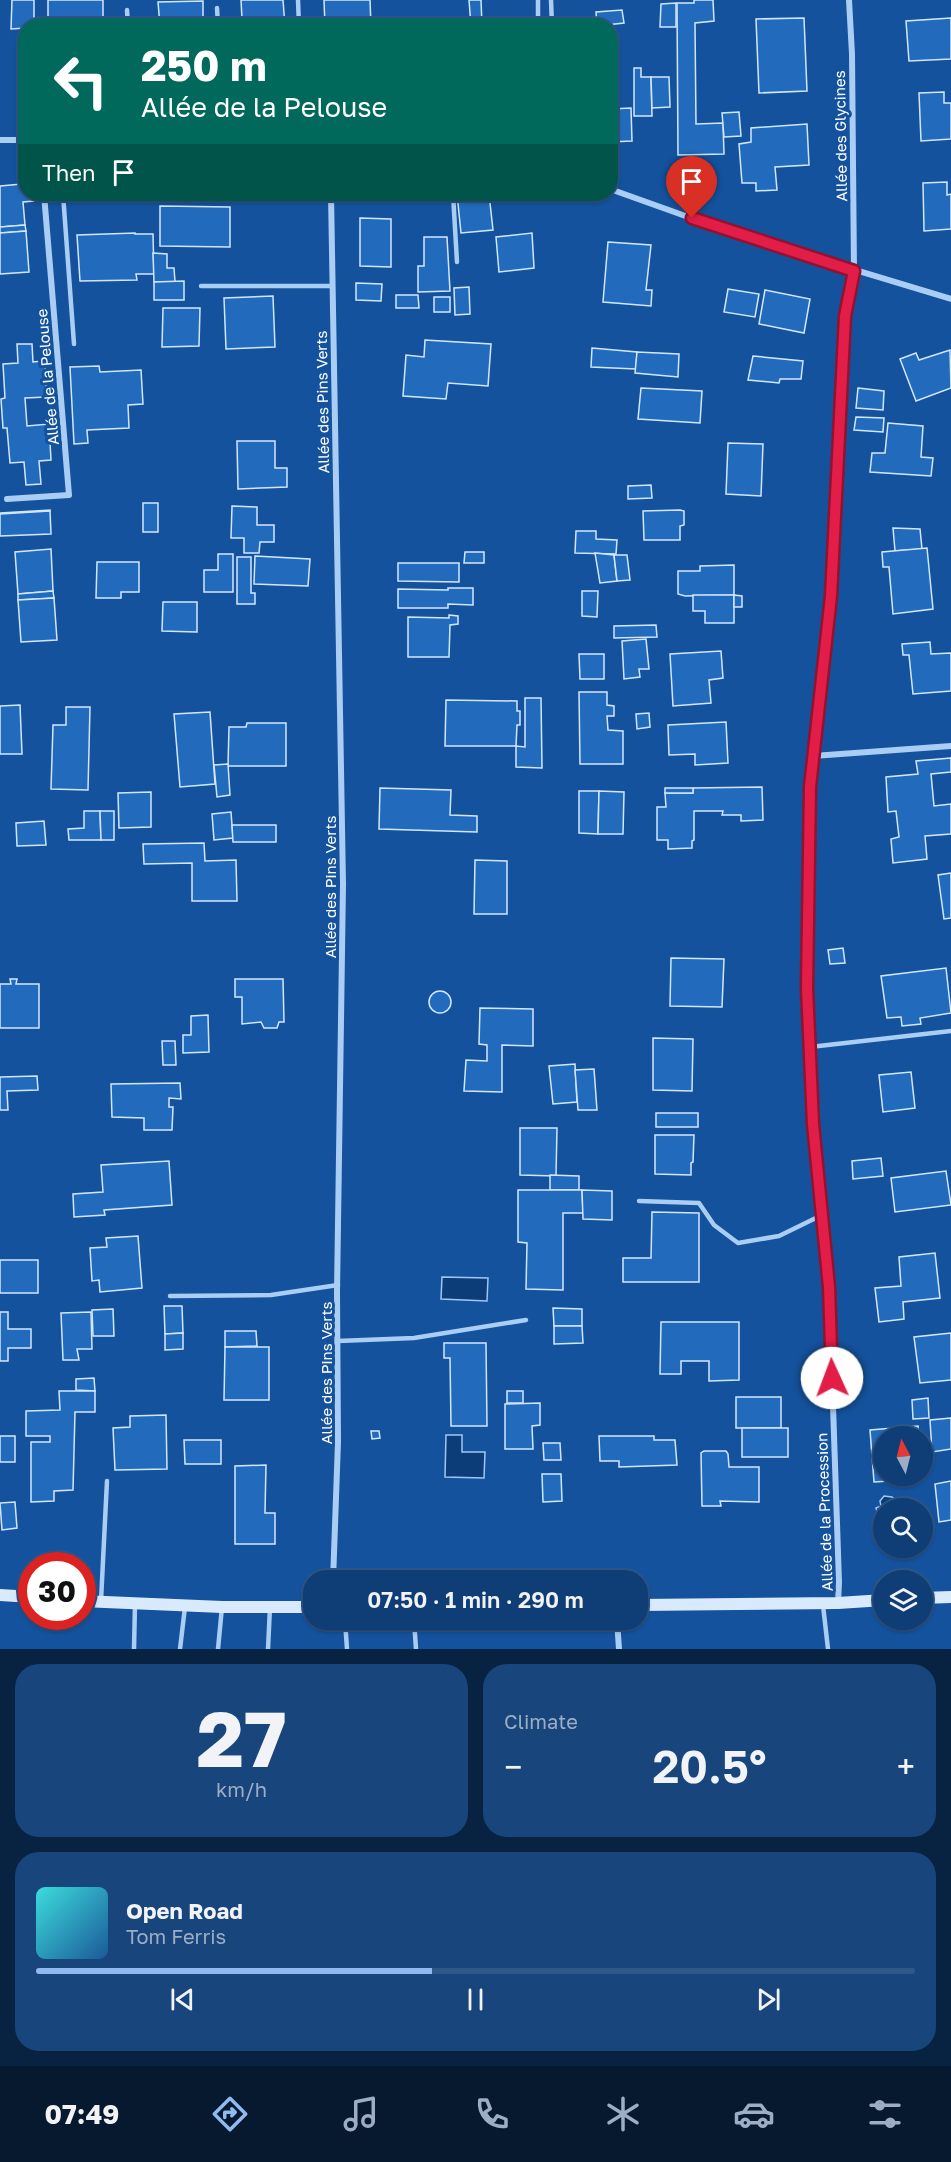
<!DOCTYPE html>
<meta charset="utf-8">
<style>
:root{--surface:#0f3e76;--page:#18457b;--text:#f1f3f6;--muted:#9baec5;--line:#2f5788;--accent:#90b9f0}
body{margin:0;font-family:"Golos Text",sans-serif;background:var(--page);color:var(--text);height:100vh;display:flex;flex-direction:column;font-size:22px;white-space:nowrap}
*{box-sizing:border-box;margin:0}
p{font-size:20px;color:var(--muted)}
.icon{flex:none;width:33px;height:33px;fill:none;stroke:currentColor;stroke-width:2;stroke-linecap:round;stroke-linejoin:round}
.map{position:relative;height:1649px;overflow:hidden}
.sheet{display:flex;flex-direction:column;gap:15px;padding:15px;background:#082241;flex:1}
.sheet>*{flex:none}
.banner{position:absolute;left:18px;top:18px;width:600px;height:183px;border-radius:24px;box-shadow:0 2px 4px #0004,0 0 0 2px var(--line);background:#00695c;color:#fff;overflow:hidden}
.needle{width:39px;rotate:353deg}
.fabs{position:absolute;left:873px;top:1426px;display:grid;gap:12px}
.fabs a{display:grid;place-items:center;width:60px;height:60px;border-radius:50%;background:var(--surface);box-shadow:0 2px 4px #0004,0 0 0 2px var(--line);font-size:30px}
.speed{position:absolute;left:18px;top:1552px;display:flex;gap:12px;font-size:30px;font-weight:700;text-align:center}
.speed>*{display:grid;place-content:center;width:78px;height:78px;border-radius:50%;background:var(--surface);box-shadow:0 2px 4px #0004,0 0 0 2px var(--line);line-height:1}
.speed .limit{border:9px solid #d22;background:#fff;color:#111}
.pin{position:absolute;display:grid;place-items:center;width:51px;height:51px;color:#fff;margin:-62px -26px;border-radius:50% 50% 50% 0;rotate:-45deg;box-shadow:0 0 6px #0007}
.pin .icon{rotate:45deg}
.me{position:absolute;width:66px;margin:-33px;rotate:358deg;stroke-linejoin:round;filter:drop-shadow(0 0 4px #0008)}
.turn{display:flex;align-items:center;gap:21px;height:126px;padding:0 24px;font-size:27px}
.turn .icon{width:78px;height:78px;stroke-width:2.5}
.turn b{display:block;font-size:42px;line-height:51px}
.then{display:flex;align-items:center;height:57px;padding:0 24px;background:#0003;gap:12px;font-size:22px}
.big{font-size:45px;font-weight:600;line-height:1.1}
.sheet .widget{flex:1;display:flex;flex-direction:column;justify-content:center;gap:9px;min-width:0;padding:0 21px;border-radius:24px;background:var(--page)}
.sheet .dial{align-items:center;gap:0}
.dial b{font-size:78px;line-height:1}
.song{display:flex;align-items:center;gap:18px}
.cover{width:72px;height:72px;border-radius:9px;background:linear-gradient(135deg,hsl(180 70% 55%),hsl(210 70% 35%))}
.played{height:6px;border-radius:3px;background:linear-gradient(90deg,var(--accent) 45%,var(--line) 45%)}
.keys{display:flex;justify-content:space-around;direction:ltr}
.heat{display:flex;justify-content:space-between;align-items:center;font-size:33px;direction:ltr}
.sheet .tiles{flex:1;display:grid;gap:15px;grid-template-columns:1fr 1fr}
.widget:last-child{grid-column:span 2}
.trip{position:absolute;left:303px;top:1570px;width:345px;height:60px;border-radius:24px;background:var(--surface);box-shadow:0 2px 4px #0004,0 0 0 2px var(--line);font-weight:600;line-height:60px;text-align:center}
.tab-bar{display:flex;height:96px;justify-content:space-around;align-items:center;background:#06192f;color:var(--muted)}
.tab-bar .icon{width:42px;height:42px}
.tab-bar .on{color:var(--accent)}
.tab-bar b{font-size:27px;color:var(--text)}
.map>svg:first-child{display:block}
.water{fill:#0c3d79;stroke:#9cc8f6;stroke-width:1.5}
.building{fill:#226abb;stroke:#d2e7fd;stroke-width:1.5}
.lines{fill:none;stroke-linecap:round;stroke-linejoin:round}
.lane{stroke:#aacdf4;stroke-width:4.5}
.street{stroke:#aacdf4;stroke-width:6}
.secondary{stroke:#d9eafd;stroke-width:12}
.route-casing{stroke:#92132f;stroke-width:15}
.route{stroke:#e11d48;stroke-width:10}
.labels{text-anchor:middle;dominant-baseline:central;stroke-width:6;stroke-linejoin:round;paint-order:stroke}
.street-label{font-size:15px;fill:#fff;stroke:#14529d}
</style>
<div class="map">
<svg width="951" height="1649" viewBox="0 0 951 1649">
<rect width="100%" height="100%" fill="#14529d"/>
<!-- water -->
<g class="water">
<polygon points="442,1277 488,1278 487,1301 441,1299"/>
<polygon points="446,1435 462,1435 462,1452 485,1452 484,1478 445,1477"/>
<polygon points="884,1496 892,1497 899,1503 902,1502 904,1509 884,1509 883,1537 876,1508 881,1506 880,1501"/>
</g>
<!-- building -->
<g class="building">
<polygon points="12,0 34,0 34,26 26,26 26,28 11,29"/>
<rect x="48" y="0" width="55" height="26"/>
<polygon points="241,0 283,0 285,26 238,26 238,20 242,19"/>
<polygon points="324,0 370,0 371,26 325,26"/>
<polygon points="469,0 481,0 482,26 471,26"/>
<polygon points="694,0 713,0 714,21 695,23 696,124 723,123 724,154 678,155 677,3 694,3"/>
<polygon points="203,1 203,26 160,26 158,2"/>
<polygon points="676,3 676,27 660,27 661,4"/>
<polygon points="622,10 624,23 597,26 596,12"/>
<polygon points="804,18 807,91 759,93 756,19"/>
<polygon points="951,18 951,59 909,61 906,21"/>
<polygon points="448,21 449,26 419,26 419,22"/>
<polygon points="634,68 641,68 641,77 651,77 652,116 634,116"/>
<polygon points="651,77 669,77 670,107 652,108"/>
<polygon points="944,92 944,103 951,103 951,139 921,141 919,93"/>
<polygon points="631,108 632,141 610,142 610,109"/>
<polygon points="739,112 741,136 724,137 722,113"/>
<polygon points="807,124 809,165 775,167 777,190 756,191 756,183 742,183 739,144 751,142 751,128"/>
<polygon points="947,182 947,195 951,194 951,229 924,231 923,183"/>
<polygon points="22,184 26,185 26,194 34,194 34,201 23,202 25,225 0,227 0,186"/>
<polygon points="457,194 489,194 493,230 461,233"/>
<polygon points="160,206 230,207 230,247 160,246"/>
<polygon points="360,218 391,219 391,267 360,266"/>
<polygon points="25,225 26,231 0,233 0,227"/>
<polygon points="26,231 29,272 0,274 0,233"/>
<polygon points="135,233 135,234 153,234 154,274 136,274 137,280 80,281 77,235"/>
<polygon points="532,233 534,268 499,272 496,237"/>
<polygon points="424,237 447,237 450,291 418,292 418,266 424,266"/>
<polygon points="608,242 651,245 646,290 652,290 651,306 603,302"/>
<polygon points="153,253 167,254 167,268 174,268 175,282 154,282"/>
<polygon points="184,281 184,300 154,300 154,282"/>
<polygon points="356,283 382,284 381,301 356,300"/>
<polygon points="469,287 470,314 455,315 454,288"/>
<polygon points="728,289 759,294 755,317 724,312"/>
<polygon points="765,290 810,299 804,333 759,324"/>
<polygon points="396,295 418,295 419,308 396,308"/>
<polygon points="273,296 275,347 226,349 224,298"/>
<rect x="434" y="297" width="16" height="15"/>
<polygon points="163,308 200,308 199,346 162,347"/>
<polygon points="425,340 491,344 488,386 448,383 446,399 403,396 406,355 424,357"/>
<polygon points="17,344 32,344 33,362 43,361 45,363 47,397 25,398 27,426 49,424 51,460 39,461 41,484 26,485 24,462 10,463 7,428 3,428 1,399 5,398 3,364 18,363"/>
<polygon points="592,348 637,352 636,369 591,367"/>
<polygon points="950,350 951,388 916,401 900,359 916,353 919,360"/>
<polygon points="637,352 679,354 678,377 635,373"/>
<polygon points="753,356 803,361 801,379 780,379 779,383 748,380"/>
<polygon points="99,366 100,372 141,370 143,404 128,405 129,428 87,430 88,443 74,444 70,367"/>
<polygon points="641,388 702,391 700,423 638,419"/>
<polygon points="858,388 884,391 883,410 856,408"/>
<polygon points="856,417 884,418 883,432 854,430"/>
<polygon points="888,423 923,426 921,457 933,458 931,476 870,472 872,453 885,453"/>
<polygon points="237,441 275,441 275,468 287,468 287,487 238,489"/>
<polygon points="728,443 763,444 761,496 726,494"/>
<polygon points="651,485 652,498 628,499 628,486"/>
<rect x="143" y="503" width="15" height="29"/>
<polygon points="232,506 257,507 257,525 274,525 274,542 260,542 259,553 244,553 244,538 231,538"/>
<polygon points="50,510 50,511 0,514 0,513"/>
<polygon points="680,510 684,511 684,525 680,526 680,540 644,540 643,511"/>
<polygon points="50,511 51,534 0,536 0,514"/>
<polygon points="893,528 920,529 922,549 895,551"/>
<polygon points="576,531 596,531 596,539 617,540 616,554 575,553"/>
<polygon points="927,548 933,609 893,614 889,567 883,567 882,552"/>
<polygon points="51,549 53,591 18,594 15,552"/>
<polygon points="465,552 484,552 484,563 464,563"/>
<polygon points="595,553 614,555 617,581 600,583"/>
<polygon points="218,554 233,554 233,592 204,592 204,570 218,570"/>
<polygon points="614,555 627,555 630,580 617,581"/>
<polygon points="255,556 310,559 308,586 254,584"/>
<polygon points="237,557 251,557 251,593 255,593 255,604 237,604"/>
<polygon points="97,562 139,562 139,592 121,592 121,598 96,598"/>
<polygon points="398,563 459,563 459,582 398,581"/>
<polygon points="734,565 734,595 685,596 678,594 678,571 700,571 700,566"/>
<polygon points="448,588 473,588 473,605 448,604 448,608 398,608 398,589 448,590"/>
<polygon points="53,591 54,598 18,600 18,594"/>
<polygon points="582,591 598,591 597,617 582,616"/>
<polygon points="693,595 734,595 734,623 705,623 705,611 693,611"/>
<polygon points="734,595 742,596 742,607 734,607"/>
<polygon points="54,598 57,640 21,642 18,600"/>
<polygon points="163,602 197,602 197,632 162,631"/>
<polygon points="449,615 458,616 458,624 450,625 449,657 408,657 408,617 449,618"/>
<polygon points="656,625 657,637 614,638 614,626"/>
<polygon points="646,639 649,669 639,669 640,677 624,679 622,641"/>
<polygon points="930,642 931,654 951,653 951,691 913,694 909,655 903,655 902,644"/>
<polygon points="721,651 723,678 709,680 711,703 673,706 670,654"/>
<polygon points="579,654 604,654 604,679 580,679"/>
<polygon points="579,692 607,692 607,705 614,706 614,716 607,716 608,730 623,731 623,764 580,764"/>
<polygon points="525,698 541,698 542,768 516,767 516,746 525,747"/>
<polygon points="446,700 517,701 517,711 520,711 520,725 517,725 516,746 445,746"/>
<polygon points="20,705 22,754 0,754 0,706"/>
<polygon points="66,707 90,707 88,790 51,789 53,725 66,725"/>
<polygon points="210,712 215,784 180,787 174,714"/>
<polygon points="649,713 650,727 637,729 636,714"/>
<polygon points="726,722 728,763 695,765 695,754 669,755 668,725"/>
<polygon points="247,723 286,723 286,766 228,766 229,727 246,727"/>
<polygon points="951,758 951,772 931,774 934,806 951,804 951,834 925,836 927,859 893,863 891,839 899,837 896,811 888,812 886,777 918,774 916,761"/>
<polygon points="228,764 230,795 217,797 214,765"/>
<polygon points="762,787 763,820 741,821 741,815 722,815 723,811 694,811 694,840 692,841 692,848 668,849 668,840 657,840 657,807 666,807 665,793 693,793 693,788"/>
<polygon points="380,788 451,790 450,815 477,816 477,832 379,829"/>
<rect x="665" y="788" width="28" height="5"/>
<polygon points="579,791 599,791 598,834 579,833"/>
<polygon points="599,791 624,792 623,834 598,834"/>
<polygon points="151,792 151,827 119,828 118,793"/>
<polygon points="84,811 100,811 101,840 69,840 68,829 84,828"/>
<polygon points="100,811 114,811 114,840 101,840"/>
<polygon points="231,812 233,838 214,840 212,814"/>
<polygon points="44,821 46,845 17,846 16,823"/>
<polygon points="232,825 276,825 276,842 233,842"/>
<polygon points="204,843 205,861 236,860 237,901 192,901 192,863 144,864 143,844"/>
<polygon points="475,860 507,861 507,914 474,914"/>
<polygon points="951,873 951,918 944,919 938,875"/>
<polygon points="843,948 845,963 830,964 828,950"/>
<polygon points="671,958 724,959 722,1007 670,1006"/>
<polygon points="946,968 951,1013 920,1018 921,1024 902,1026 901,1017 887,1018 881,976"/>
<polygon points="10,979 17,979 16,984 39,984 39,1028 0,1028 0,984 11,984"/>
<polygon points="235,979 283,979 284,1022 279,1022 277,1028 264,1028 261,1022 242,1024 242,997 235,997"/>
<circle cx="440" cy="1002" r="11"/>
<polygon points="480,1008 533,1009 533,1046 502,1045 502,1092 464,1091 466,1060 487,1061 487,1045 479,1044"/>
<polygon points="208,1015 209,1052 183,1053 183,1035 191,1035 191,1016"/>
<polygon points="653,1038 693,1039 692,1091 653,1090"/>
<polygon points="162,1041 175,1041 176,1065 163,1065"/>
<polygon points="575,1064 577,1102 553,1104 549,1066"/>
<polygon points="594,1069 597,1110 578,1110 575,1070"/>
<polygon points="911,1072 915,1108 883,1112 879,1075"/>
<polygon points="37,1076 38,1090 7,1091 8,1110 0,1110 0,1077"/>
<polygon points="180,1083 181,1099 169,1098 169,1107 173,1107 172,1130 144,1130 144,1118 112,1117 111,1084"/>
<rect x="656" y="1113" width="42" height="14"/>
<polygon points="520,1128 557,1128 556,1176 520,1175"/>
<polygon points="655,1135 694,1135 693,1162 691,1163 691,1175 655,1174"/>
<polygon points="881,1158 883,1176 853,1179 852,1161"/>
<polygon points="169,1161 172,1205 104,1210 105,1215 74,1217 73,1194 103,1192 101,1165"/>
<polygon points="946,1171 951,1205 895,1212 891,1178"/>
<polygon points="550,1175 579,1176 579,1190 550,1190"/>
<polygon points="518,1190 582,1190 583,1213 563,1213 563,1290 526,1289 527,1243 518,1242"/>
<polygon points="582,1190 612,1191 612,1220 583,1219"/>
<polygon points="652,1212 699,1213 699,1282 623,1282 623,1258 651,1258"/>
<polygon points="138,1236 142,1288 100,1292 99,1280 92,1281 90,1248 107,1247 106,1238"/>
<polygon points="935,1253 940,1298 903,1302 904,1319 879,1322 875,1288 901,1286 899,1257"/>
<rect x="0" y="1260" width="38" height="33"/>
<polygon points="164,1306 182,1306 183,1333 165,1334"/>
<polygon points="553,1308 582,1309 582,1326 554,1326"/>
<polygon points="113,1309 114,1336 93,1336 92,1310"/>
<polygon points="0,1312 8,1312 8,1329 31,1329 31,1348 8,1348 8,1361 0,1361"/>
<polygon points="91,1312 92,1349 77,1349 79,1360 63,1360 61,1313"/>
<polygon points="661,1322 739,1322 739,1380 709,1381 709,1361 681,1361 681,1374 660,1374"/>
<polygon points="554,1326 582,1326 583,1343 554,1344"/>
<polygon points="225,1331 256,1331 257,1346 225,1347"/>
<polygon points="183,1333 183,1349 165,1350 165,1334"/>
<polygon points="951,1333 951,1380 920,1383 914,1337"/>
<polygon points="444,1343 486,1343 487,1426 451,1426 450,1358 444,1358"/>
<polygon points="225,1347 269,1347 269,1400 224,1400"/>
<polygon points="94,1378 95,1391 76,1390 76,1379"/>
<polygon points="59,1391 95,1391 95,1412 75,1412 73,1490 54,1491 54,1501 31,1502 31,1442 50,1442 50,1436 26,1436 26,1411 60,1410"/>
<rect x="507" y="1391" width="16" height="12"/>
<rect x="736" y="1397" width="45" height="31"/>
<polygon points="928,1398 929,1418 913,1419 912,1400"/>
<polygon points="540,1403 540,1425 532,1426 533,1449 505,1449 505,1404"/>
<polygon points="166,1415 167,1469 115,1470 113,1428 130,1427 130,1416"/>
<polygon points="951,1418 951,1449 932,1452 930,1420"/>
<polygon points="918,1426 919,1437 884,1437 884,1476 922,1476 923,1479 874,1482 870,1430"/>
<rect x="742" y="1428" width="46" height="29"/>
<polygon points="371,1431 379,1431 380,1438 372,1439"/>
<rect x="0" y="1436" width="15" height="26"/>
<polygon points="599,1436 654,1436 654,1440 675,1440 677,1465 619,1467 619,1461 600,1461"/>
<polygon points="184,1440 221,1440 221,1464 185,1464"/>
<polygon points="543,1443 560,1443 561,1460 544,1460"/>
<polygon points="704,1451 726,1451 728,1454 729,1467 759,1467 759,1502 720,1501 721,1506 702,1506 701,1453"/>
<polygon points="266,1465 265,1513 275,1513 275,1544 235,1544 235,1466"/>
<polygon points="542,1474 561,1474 562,1501 543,1502"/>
<polygon points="951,1481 951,1520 939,1522 935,1484"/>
<polygon points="15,1502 17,1528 2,1530 0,1503"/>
</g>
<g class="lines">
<!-- lane -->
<g class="lane">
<polyline points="298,0 299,26"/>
<polyline points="538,0 538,26"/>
<polyline points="551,0 552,26"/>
<polyline points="217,8 218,26"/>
<polyline points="127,10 128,26"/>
<polyline points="19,140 23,38"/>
<polyline points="63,194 74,344"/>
<polyline points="453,194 457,262"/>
<polyline points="201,286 332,286"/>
<polyline points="810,1047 951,1031"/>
<polyline points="639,1201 699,1203 714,1225 738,1243 779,1236 822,1215"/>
<polyline points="170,1296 271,1295 338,1285"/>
<polyline points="338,1341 414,1338 526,1320"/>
<polyline points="101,1601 107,1481"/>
<polyline points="823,1605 828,1649"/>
<polyline points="345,1620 347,1649"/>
<polyline points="414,1620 416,1649"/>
<polyline points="134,1649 135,1604"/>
<polyline points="180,1649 185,1607"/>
<polyline points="218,1649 222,1607"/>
<polyline points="268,1649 270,1607"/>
</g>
<!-- street -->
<g class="street">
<polyline points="0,140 26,140"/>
<polyline points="610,189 733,233 951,299"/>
<polyline points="331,194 343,884 337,1292 338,1442 333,1581"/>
<polyline points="7,499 69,495 44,194"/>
<polyline points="813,756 951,746"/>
<polyline points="838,1603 839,1582 829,1288 813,1124 807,988 810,787 831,596 845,316 854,271 852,54 849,0"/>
<polyline points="617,1620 619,1649"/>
</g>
<!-- secondary -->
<g class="secondary">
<polyline points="0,1595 32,1597"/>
<polyline points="922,1598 951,1597"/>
<polyline points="82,1601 222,1607 314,1607"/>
<polyline points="638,1605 838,1603 884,1600"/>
</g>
</g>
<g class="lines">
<defs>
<polyline id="route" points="692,218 854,271 845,316 831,596 810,787 807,988 813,1124 829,1287 832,1378"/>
</defs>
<!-- route casing -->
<use href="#route" class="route-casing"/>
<!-- route -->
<use href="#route" class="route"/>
</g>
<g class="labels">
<!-- street labels -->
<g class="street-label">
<text transform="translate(840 136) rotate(-91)">Allée des Glycines</text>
<text transform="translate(47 377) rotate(-95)">Allée de la Pelouse</text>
<text transform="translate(322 402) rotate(-91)">Allée des Pins Verts</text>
<text transform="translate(330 887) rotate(-90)">Allée des Pins Verts</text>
<text transform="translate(326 1373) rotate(-90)">Allée des Pins Verts</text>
<text transform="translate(824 1512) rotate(-92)">Allée de la Procession</text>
</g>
</g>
</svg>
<div class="fabs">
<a><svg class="needle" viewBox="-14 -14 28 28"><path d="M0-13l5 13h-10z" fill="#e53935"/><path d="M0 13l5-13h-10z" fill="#9baec5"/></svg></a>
<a><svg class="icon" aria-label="search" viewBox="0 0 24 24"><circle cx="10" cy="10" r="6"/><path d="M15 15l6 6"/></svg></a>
<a><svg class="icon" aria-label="layers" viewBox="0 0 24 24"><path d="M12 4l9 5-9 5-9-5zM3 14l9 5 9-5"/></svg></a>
</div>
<div class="speed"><div class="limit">30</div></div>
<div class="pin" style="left:692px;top:218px;background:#d93025"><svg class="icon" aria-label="arrive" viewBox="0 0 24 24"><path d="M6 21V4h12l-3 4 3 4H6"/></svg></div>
<svg class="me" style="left:832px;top:1378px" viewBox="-20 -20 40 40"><circle r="19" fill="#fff"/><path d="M0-13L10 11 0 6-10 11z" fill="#e11d48"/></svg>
<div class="trip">07:50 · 1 min · 290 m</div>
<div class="banner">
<div class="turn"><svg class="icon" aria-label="left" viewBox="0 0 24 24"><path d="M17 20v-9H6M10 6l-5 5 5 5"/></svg><div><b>250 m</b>Allée de la Pelouse</div></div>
<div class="then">Then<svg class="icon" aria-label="arrive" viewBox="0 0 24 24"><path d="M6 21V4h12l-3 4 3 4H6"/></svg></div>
</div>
</div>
<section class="sheet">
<div class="tiles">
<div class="widget dial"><b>27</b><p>km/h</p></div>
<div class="widget"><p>Climate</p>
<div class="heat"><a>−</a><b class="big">20.5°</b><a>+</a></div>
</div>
<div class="widget">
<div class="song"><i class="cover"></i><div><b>Open Road</b><p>Tom Ferris</p></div></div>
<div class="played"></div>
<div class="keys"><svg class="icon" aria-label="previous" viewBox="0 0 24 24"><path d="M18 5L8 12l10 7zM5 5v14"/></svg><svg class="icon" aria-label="pause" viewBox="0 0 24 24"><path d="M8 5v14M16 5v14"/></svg><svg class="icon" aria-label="next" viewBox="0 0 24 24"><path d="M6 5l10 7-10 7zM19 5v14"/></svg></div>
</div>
</div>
</section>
<nav class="tab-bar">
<b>07:49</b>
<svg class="icon on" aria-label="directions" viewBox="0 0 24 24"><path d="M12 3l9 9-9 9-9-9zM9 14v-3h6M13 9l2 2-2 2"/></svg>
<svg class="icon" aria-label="music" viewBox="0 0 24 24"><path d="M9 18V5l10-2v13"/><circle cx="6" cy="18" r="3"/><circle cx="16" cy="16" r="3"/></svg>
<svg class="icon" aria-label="phone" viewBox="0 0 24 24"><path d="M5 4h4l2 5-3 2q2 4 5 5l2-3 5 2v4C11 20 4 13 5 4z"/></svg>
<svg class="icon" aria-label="climate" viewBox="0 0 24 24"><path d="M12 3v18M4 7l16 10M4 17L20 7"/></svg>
<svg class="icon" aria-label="car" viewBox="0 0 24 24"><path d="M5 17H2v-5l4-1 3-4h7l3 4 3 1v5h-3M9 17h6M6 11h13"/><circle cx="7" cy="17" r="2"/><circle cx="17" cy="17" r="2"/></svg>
<svg class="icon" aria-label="filters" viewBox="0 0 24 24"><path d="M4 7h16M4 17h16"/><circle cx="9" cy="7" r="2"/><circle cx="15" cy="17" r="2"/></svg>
</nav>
